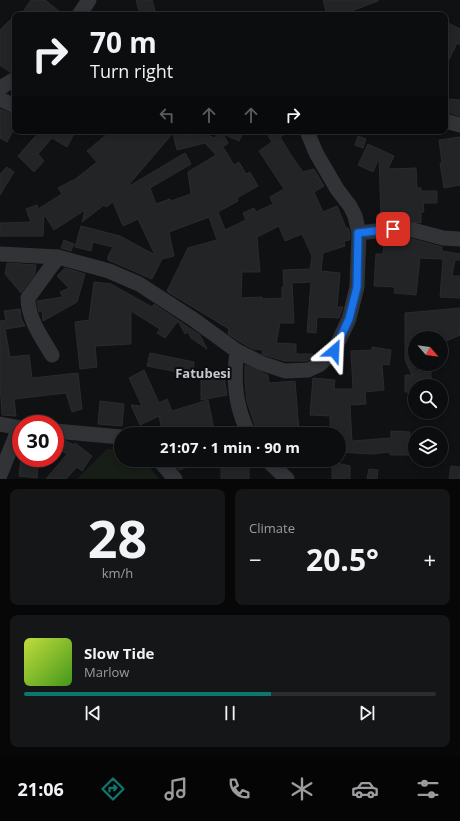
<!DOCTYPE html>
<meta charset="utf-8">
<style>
:root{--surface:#0c0d0e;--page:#151617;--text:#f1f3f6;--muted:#9a9c9e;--line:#2c2d2e;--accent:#0f766e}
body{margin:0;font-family:"Open Sans",sans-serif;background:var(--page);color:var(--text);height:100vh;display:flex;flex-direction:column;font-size:15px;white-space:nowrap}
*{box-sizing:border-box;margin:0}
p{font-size:13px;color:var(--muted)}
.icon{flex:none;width:22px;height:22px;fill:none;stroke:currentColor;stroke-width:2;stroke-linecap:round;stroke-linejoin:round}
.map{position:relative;height:479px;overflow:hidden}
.panel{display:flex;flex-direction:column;gap:10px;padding:10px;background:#070708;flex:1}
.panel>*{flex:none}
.banner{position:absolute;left:12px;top:12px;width:436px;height:122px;border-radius:8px;box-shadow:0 2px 6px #0003,0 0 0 1px var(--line);background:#0c0d0e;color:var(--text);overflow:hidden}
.needle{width:26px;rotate:118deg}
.tools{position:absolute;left:408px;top:331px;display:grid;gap:8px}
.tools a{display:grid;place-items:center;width:40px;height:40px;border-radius:50%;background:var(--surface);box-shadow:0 2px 6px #0003,0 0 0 1px var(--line);font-size:20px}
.speed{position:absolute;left:12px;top:415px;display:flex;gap:8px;font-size:20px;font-weight:700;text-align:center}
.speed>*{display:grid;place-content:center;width:52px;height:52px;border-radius:50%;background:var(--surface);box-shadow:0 2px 6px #0003,0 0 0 1px var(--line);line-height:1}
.speed .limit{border:6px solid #d22;background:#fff;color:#111}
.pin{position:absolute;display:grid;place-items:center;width:34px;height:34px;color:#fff;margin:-17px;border-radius:8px;box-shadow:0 2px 6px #0006}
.me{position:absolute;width:44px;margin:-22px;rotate:26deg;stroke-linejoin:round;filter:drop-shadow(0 0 3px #0008)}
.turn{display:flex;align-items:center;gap:14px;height:84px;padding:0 12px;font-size:18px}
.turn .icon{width:52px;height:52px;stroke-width:2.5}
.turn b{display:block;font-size:28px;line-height:34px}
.lanes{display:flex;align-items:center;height:38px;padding:0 12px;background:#0003;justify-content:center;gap:20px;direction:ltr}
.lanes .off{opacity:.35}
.big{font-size:30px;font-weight:700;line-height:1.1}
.panel .widget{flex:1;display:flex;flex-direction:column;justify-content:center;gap:6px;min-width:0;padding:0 14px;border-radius:8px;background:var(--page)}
.panel .dial{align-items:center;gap:0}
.dial b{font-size:52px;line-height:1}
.song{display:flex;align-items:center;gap:12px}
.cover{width:48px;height:48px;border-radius:6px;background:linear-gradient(135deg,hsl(70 70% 55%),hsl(100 70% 35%))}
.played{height:4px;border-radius:2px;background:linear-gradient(90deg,var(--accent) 60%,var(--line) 60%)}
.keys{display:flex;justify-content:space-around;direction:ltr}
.heat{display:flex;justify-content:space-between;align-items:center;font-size:22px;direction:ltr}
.panel .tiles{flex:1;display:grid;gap:10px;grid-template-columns:1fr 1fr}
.widget:last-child{grid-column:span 2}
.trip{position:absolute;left:114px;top:427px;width:232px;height:40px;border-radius:20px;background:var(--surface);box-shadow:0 2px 6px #0003,0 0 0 1px var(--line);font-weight:700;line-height:40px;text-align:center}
.tabs{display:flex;height:64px;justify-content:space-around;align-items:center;background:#050506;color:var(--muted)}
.tabs .icon{width:28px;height:28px}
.tabs .selected{color:var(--accent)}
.tabs b{font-size:18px;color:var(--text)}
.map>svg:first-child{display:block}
.green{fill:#171d17}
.building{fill:#232426;stroke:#2a2b2e;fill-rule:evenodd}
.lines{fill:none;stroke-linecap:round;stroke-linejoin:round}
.minor{stroke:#323337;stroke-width:15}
.route-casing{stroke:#114b97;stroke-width:10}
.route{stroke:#1a73e8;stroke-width:7}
.labels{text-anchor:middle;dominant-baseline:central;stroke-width:4;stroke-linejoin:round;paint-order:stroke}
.quarter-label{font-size:13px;font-weight:bold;fill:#c3c7cf;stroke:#0c0c0d}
</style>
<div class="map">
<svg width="460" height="479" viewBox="0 0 460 479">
<rect width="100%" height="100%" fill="#101112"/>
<!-- green -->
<polygon class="green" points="107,449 121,449 121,460 144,460 159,479 77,479"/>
<!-- building -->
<g class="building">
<polygon points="31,0 45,0 64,15 21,15"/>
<polygon points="136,0 152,0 155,11 140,15"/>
<polygon points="323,0 378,0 378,1 346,13 347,15 327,15"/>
<polygon points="15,15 15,70 10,72 0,65 0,30"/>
<polygon points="445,21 460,29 460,45 457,43 445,68"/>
<polygon points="448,99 460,100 460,116 447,112"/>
<polygon points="0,109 15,115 15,127 7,142 0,138"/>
<polygon points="40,131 68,131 74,134 67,147 52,138 38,154 44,161 34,172 18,156"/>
<path d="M111 131H181L183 136 197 133 196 131 215 138 218 132 217 131H244L239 141 223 134 228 143 223 147 234 165 239 162 246 174 250 172 258 186 237 198 238 201 218 212 225 230 246 220 243 213 254 208 256 212 273 204 270 197 284 189 259 151 272 142 265 131H289L280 137 291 155 303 172 314 169 324 186 314 192 323 212 337 206 346 228H348L350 234V240L344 241 345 246 323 253 321 271 340 273 337 307H343L339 318 317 317 316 333 307 332 311 282 292 283 294 323H280L276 343 296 344V354H313V358L306 361H285L264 355 262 354 263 350 253 349 242 343 228 334 229 329 168 292H170L167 291 188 248 217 240 209 217 169 232 174 256 162 259 152 279 108 260V256L113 247 93 242 91 251 75 247 81 226 120 236 155 255 138 219 123 226 113 202 106 207 104 205 82 222 85 210 54 230 44 214 43 236H0V223L31 222 26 209 37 205 38 209 62 194 58 188 73 180V181L97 162 87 151ZM173 133 177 150 205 143 216 155 188 172 191 194 171 201 170 199 156 204 150 188 191 164 185 153 126 188ZM279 226 285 241 302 234 312 256 310 269 283 270 284 287H282V298L262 299V297L241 298 242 272H260L257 237Z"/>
<polygon points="358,136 366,139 363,148 355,145"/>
<polygon points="460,137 460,185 444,188 440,163 442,163 439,140"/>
<polygon points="368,144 394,156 388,169 416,168 417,188 421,188 421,191 437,191 437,203 423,203 424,212 421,212 421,223 393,220 377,222 377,215 381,215 379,158 373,172 358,165"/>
<polygon points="7,167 14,172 0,195 0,174"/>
<polygon points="393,238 412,239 442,247 442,251 460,254 460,260 455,260 452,276 460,276 460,298 440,297 443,259 420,258 416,295 394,293 395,287 374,286 376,254 383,254 384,239"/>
<polygon points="64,240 74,244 71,251 61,248"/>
<polygon points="7,263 36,265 35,274 21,293 5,274"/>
<polygon points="65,268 85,274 77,302 43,321 42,311 39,312 37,301 63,297 60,292 69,288 57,276"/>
<polygon points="94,282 111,284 152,307 154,304 200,335 207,349 191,338 188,332 185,334 178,321 165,338 157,333 160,329 131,311 131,344 95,346 97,367 80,369 75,322 89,320"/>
<polygon points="460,308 460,335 444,342 443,338 415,338 415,370 431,371 431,385 415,384 414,392 405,392 405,375 412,375 405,360 405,313"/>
<polygon points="20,309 21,318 25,326 5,329 10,357 29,355 32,378 78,373 82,409 72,412 66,393 14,399 16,416 2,415 0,383 0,321 6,320 4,311"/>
<polygon points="372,347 391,350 389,365 382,364 384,390 365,392 366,404 350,405 352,441 391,438 391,431 410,432 409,455 390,455 390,452 371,454 339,452 339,434 330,434 330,416 310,415 313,378 335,380 334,389 353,389 351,351 372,350"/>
<polygon points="150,353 194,362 193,375 147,366"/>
<polygon points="245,365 268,375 269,383 295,381 299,431 279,434 258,434 247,402 245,382"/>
<polygon points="144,370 159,403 167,399 172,411 208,400 215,434 163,434 159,416 140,425 131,405 142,406 129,378"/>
<polygon points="210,377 210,379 224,377 227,395 201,400 201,378"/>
<polygon points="100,401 124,404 122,426 98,424"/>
<polygon points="55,440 66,441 74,445 75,443 92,456 82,471 77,467 66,479 46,479 67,454 55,447"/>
<polygon points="21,458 39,458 37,478 19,476"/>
<polygon points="172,460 204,460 204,461 179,470"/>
<polygon points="332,462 350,466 350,479 332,479"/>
<rect x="221" y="463" width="28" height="16"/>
<polygon points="451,466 460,467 460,479 449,479"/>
<polygon points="369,469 378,470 377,479 367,479"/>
</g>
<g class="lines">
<!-- minor -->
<g class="minor">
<polyline points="79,15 89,0"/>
<polyline points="0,88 15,79"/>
<polyline points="0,99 15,106"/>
<polyline points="445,121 460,125"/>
<polyline points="359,233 393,229 413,230 443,238 460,239"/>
<polyline points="0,254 58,257 109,271 139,284 193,319 237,351 261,363 285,371 308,370 319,365 334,351 349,319 357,287 359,233 355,216 350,206 337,189 316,153 307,131"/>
<path d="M237 351C233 379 236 409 249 434"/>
<path d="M52 355C42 338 28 319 28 298L58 257"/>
<polyline points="0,424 21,428"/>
<polyline points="55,431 121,437"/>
<polyline points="159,460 175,479"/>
<polyline points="267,460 287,479"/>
<polyline points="0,475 19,428"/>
</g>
</g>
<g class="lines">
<defs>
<polyline id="route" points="334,351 349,319 357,287 358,233 393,229"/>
</defs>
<!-- route casing -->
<use href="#route" class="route-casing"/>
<!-- route -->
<use href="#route" class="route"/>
</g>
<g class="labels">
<!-- quarter labels -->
<g class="quarter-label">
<text x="203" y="373">Fatubesi</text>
</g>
</g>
</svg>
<div class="tools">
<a><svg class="needle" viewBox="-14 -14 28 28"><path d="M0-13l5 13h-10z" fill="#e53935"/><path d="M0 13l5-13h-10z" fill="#9a9c9e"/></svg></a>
<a><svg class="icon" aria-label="search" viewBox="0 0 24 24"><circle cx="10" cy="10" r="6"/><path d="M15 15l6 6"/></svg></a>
<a><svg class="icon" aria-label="layers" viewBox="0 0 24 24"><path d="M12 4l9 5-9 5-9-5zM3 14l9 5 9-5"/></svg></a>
</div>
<div class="speed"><div class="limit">30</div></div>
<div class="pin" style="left:393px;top:229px;background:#d93025"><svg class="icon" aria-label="arrive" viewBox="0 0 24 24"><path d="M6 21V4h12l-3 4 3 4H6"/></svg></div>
<svg class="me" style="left:334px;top:351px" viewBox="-20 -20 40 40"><path d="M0-17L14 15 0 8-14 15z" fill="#1a73e8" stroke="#fff" stroke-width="4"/></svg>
<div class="trip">21:07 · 1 min · 90 m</div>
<div class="banner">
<div class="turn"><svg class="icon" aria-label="right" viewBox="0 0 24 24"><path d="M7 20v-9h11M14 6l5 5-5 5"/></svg><div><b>70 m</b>Turn right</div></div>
<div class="lanes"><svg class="icon off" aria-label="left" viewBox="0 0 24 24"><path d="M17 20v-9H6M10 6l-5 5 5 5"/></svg><svg class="icon off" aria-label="ahead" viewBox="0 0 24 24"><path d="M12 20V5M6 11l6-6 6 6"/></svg><svg class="icon off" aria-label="ahead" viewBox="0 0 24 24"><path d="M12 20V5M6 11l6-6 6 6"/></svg><svg class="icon" aria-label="right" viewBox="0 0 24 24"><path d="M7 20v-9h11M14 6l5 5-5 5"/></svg></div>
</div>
</div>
<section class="panel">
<div class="tiles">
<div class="widget dial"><b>28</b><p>km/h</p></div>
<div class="widget"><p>Climate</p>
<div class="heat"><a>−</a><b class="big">20.5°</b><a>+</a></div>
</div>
<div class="widget">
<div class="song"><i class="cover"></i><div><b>Slow Tide</b><p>Marlow</p></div></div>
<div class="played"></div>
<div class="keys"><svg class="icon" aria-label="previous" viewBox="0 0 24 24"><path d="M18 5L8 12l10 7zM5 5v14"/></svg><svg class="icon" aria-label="pause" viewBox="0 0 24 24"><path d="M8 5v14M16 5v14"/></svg><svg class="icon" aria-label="next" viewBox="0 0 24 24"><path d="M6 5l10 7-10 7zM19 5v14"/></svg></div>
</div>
</div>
</section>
<nav class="tabs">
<b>21:06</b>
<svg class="icon selected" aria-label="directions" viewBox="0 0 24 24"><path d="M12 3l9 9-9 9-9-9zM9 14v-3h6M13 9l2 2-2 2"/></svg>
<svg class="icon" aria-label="music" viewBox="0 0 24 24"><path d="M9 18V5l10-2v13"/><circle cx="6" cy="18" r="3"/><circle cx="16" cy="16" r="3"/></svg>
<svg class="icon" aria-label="phone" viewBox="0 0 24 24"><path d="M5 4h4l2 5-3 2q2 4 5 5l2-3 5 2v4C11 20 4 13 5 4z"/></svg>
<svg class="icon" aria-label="climate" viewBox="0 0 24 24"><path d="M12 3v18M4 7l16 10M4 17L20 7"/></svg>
<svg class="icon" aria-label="car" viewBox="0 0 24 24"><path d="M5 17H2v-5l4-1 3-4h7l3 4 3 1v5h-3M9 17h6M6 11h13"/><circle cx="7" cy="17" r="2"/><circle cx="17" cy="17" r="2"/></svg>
<svg class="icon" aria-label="filters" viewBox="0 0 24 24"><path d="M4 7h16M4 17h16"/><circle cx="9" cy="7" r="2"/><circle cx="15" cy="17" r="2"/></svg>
</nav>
